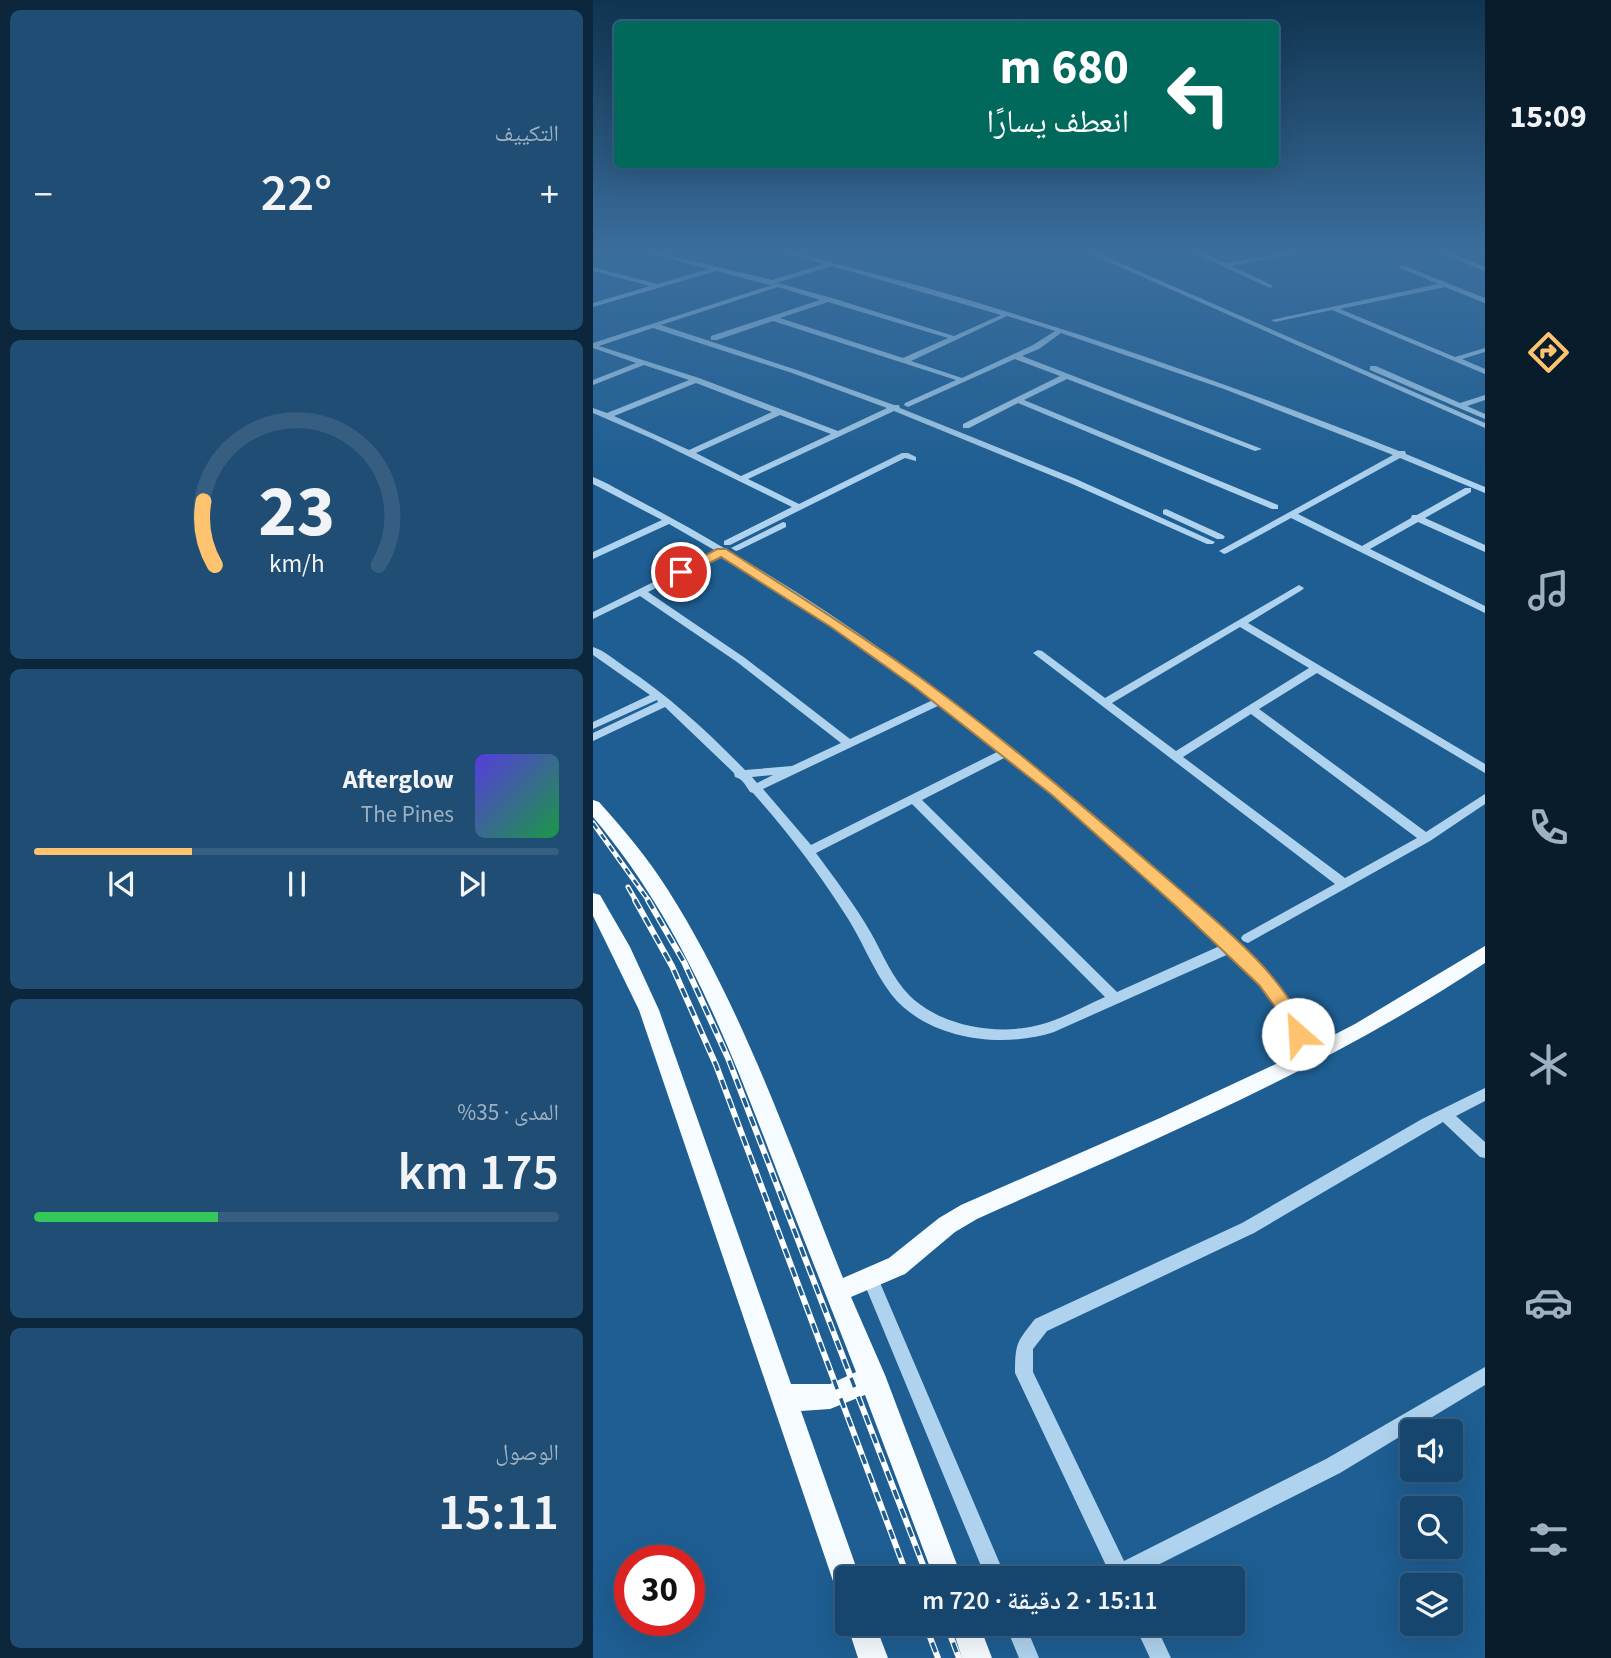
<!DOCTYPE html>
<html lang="ar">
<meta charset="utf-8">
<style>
:root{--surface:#16466e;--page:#1f4d73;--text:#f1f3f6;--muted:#9eb1c2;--line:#355e81;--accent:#fdc36e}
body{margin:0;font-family:"Source Sans 3","Noto Naskh Arabic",sans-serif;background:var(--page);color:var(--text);direction:rtl;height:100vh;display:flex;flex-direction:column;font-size:26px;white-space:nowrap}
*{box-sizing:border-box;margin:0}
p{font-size:23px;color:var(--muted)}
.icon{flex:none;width:38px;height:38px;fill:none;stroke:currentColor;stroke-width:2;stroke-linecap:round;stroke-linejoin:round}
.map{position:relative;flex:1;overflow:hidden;direction:ltr}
.side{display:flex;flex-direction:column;gap:10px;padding:10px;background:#0c263c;width:593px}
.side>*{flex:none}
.guide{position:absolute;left:21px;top:21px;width:665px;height:147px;border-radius:7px;box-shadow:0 7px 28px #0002,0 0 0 2px var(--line);direction:rtl;background:#00695c;color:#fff;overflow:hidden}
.buttons{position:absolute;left:807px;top:1419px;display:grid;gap:14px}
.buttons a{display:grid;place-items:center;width:63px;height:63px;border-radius:7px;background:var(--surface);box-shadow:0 7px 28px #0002,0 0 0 2px var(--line);font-size:35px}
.speed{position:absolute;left:21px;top:1545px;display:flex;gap:14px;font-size:35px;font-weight:700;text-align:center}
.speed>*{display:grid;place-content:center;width:91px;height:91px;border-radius:50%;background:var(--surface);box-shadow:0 7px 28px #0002,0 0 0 2px var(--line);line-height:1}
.speed .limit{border:10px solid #d22;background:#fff;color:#111}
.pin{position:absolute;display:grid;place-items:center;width:60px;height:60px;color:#fff;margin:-30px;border:4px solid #fff;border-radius:50%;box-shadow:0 2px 7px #0007}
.me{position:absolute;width:77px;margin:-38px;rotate:334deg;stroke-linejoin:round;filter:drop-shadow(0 0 5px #0008)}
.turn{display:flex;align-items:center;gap:24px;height:147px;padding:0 35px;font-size:32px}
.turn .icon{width:91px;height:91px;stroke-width:2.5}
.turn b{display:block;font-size:49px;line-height:60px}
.big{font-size:52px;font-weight:600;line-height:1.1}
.side .widget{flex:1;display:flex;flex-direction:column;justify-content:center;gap:10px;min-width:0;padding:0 24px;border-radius:10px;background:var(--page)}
.side .dial{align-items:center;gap:0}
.dial svg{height:182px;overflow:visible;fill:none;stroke:var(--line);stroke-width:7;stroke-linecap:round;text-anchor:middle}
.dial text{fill:var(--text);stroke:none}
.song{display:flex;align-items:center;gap:21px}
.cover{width:84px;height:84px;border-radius:10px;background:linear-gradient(135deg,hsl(250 70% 55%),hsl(140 70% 35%))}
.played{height:7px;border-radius:4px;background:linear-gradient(90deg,var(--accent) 30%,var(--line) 30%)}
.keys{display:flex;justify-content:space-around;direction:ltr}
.heat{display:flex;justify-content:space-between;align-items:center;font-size:38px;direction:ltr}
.charge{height:10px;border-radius:5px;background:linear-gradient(90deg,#34c759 35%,var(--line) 0)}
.trip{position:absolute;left:242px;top:1566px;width:410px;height:70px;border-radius:7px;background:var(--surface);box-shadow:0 7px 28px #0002,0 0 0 2px var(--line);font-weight:600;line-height:70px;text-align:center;direction:rtl}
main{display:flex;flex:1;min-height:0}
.menu{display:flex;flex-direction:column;width:126px;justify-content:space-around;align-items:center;background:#091c2c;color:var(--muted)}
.menu .icon{width:49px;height:49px}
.menu .active{color:var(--accent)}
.menu b{font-size:32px;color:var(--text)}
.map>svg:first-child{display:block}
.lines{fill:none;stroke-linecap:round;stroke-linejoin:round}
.minor{fill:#afd3ee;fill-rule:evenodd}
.major{fill:#f6fbff;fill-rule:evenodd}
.rail-far1-casing{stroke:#fff;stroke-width:5}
.rail-casing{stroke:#fff;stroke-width:6}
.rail-far1{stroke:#1e5e92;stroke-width:2.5;stroke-dasharray:7;stroke-linecap:butt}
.rail{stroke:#1e5e92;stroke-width:3.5;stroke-dasharray:10;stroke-linecap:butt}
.route{fill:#fdc36e;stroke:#a47f48;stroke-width:2}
</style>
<main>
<nav class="menu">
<b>15:09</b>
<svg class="icon active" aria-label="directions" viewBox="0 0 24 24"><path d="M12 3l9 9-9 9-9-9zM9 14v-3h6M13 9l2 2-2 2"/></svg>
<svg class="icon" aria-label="music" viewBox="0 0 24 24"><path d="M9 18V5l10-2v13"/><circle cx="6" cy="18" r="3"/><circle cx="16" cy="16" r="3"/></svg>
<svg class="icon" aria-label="phone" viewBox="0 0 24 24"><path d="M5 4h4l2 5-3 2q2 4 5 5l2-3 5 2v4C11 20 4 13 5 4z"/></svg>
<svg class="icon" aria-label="climate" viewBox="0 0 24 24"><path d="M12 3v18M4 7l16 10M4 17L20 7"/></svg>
<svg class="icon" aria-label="car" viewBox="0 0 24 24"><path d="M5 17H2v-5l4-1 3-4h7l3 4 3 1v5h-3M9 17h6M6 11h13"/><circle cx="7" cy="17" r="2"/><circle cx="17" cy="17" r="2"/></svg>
<svg class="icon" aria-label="filters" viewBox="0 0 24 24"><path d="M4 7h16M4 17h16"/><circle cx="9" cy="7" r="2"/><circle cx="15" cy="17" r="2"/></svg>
</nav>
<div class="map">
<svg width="892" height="1658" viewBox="0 0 892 1658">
<rect width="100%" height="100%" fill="#1e5e92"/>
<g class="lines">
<!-- minor -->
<g class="minor">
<path d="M51 252H62L179 280 231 264 188 252C206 252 227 259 244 264 273 272 302 279 331 287 492 333 650 389 806 451H812L813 454 892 487V493L807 458 705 514 769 546 818 518 819 515H824L872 488H878V492L832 518 892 545V552L825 522 777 549 892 606V613L698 518 634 553 631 554 626 551 800 455 631 389 468 333 446 349 429 356 669 449 662 451 474 379 431 400 685 505V509H679L425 403 376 428H370V424L467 376 422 359 315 407 311 405 312 403 363 380 180 321 124 340H118V336L227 300 185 287 68 325 204 370 301 405H306L307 408 483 479 622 542 620 544H614L477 483 301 411 155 479 206 504 309 453H315L323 457V461L312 458 137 545H131V541L199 507 60 439 0 413V408L14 413 96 380 51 365 0 385V380L43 363 0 348V343L185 283 239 298 361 336 408 315 239 266 177 285 123 271 0 307V303L57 286 0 271V267L64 284 116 269ZM235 302 355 338 310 358 187 318ZM414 316 462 331 440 345 369 378 318 361ZM60 328 199 373 294 408 245 431 106 378 6 346ZM103 383 179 412 96 450 21 416ZM187 415 238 434 148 476 103 453Z"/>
<polygon points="493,252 502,252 892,423 892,428"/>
<polygon points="599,252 607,252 632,263 696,252 710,252 638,266 679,285 680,286 677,288"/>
<polygon points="845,252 854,252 892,267 892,271"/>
<polygon points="809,265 892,298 892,303 852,287 747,309 862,357 892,348 892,352 869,359 892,369 892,374 739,310 682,322 678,320 845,284 807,268 807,266"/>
<polygon points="777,366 783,366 867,403 892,395 892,400 874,406 892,414 892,419 777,370"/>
<path d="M0 477C15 483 29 492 43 499 72 514 102 531 131 548 296 644 446 764 587 892 633 934 691 972 712 1033L710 1037 705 1039 700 1037 685 1003 660 973 638 953 461 1032C409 1049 334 1040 298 994 279 969 268 937 250 911 223 869 193 830 160 793L157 792C153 786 150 779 142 777L141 773 72 707 0 741V733L65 702 64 700 0 729V722L57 695 0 655V647C12 651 22 660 32 667 76 696 115 732 152 770L199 766 248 743 144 662 47 596 0 619V612L123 551 76 524 0 559V552L69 520 0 484ZM130 555 239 624 342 699 257 739 152 658 55 592ZM349 704 408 750 218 845 170 789ZM415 756 534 858 629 945 524 992 329 800ZM180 775 164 783 159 777ZM319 804 512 997C493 1005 473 1017 453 1023 410 1037 350 1028 317 996 299 978 290 954 278 933 262 905 242 879 223 853Z"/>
<polygon points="573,509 630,535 632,537 630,539 624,539 570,514 570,510"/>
<polygon points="190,522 193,523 193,527 146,550 143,551 138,548"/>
<path d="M706 585 711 588 709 590 655 623 892 764V773L724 673 666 709 833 832 892 794V804L837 841 655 943 650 941 648 938 650 935 742 884 440 653 445 650 449 651 512 698ZM647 627 716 668 583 751 519 703ZM658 714 824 838 752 878 590 757Z"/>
<path d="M892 1088V1101L863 1116 892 1142V1158L887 1157 850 1122 661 1233 454 1331 440 1349V1372L531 1561 733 1459 892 1367V1385L747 1473 539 1578H519L422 1373C422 1343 424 1342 442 1319L649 1223 829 1119Z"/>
<polygon points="277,1270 283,1273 285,1278 413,1578 393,1578 269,1278 271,1273"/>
<polygon points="412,1624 432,1624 446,1658 426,1658"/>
<polygon points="541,1624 562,1624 578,1658 557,1658"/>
</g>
<!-- major -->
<g class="major">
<path d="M0 800 6 802C31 830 55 858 75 890 151 1010 197 1147 250 1278L296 1258 346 1218 368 1205 567 1118 698 1057 762 1024 892 946V963C733 1069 558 1141 384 1219L362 1232 312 1274 258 1297 292 1375 369 1578H341L272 1395 237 1409 208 1411 267 1578H254V1595L244 1591 240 1581 46 1010 0 916V893L7 895 37 947 66 1010 198 1384H237L263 1372C237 1305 211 1240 185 1174 136 1045 90 924 0 817Z"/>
<polygon points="254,1624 282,1624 295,1658 265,1658"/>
<polygon points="358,1624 386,1624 399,1658 369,1658"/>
</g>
<defs>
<g id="rail-far1">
<polyline points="0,823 56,901"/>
<polyline points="35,887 43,901"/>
</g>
<g id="rail">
<polyline points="42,900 79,966 123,1065 315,1578"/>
<polyline points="55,900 91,962 135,1058 335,1578"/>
<polyline points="332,1624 345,1658"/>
<polyline points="353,1624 366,1658"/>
</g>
</defs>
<!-- rail-far1 casing -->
<use href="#rail-far1" class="rail-far1-casing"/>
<!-- rail casing -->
<use href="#rail" class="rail-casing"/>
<!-- rail-far1 -->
<use href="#rail-far1" class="rail-far1"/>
<!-- rail -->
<use href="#rail" class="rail"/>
</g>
<!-- sky -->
<linearGradient id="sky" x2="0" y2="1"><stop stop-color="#103450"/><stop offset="0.52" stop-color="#3b6e9d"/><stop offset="1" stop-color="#3b6e9d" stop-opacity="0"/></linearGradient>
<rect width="892" height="484" fill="url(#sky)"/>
<!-- route -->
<path class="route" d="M124 549H133C200 592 267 634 332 681 414 741 492 808 570 875 620 919 689 970 715 1034L712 1039H699L689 1016 666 985 584 907 459 795 323 688 238 627 128 557 93 575 82 572Z"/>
</svg>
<div class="buttons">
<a><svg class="icon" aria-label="sound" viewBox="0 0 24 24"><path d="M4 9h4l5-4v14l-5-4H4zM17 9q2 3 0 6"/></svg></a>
<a><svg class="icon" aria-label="search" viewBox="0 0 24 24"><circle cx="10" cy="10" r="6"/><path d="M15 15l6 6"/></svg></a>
<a><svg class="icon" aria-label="layers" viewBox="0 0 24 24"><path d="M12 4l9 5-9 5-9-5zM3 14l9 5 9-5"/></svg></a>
</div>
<div class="speed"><div class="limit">30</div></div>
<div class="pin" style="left:88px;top:572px;background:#d93025"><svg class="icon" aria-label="arrive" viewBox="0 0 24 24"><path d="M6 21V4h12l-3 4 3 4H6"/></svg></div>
<svg class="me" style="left:705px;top:1034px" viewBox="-20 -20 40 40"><circle r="19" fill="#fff"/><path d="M0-13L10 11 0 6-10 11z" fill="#fdc36e"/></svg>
<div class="trip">15:11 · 2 دقيقة · 720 m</div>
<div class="guide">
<div class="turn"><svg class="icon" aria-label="left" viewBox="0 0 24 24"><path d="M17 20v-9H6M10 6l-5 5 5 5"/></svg><div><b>680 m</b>انعطف يسارًا</div></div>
</div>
</div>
<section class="side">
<div class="widget"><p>التكييف</p>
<div class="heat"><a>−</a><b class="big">22°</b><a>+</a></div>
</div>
<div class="widget dial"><svg viewBox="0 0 100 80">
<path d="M14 69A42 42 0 1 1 86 69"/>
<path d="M14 69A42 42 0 0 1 9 41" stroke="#fdc36e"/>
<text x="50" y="56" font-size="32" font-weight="700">23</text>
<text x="50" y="72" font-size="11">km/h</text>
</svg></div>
<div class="widget">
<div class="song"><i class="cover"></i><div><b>Afterglow</b><p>The Pines</p></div></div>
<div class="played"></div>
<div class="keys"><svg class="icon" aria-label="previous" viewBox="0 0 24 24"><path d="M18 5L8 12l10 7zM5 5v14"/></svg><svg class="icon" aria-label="pause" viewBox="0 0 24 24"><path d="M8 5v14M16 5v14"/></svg><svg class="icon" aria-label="next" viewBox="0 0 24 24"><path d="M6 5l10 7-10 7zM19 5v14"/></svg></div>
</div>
<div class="widget"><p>المدى · 35%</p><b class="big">175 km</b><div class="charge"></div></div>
<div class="widget"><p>الوصول</p><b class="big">15:11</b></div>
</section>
</main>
